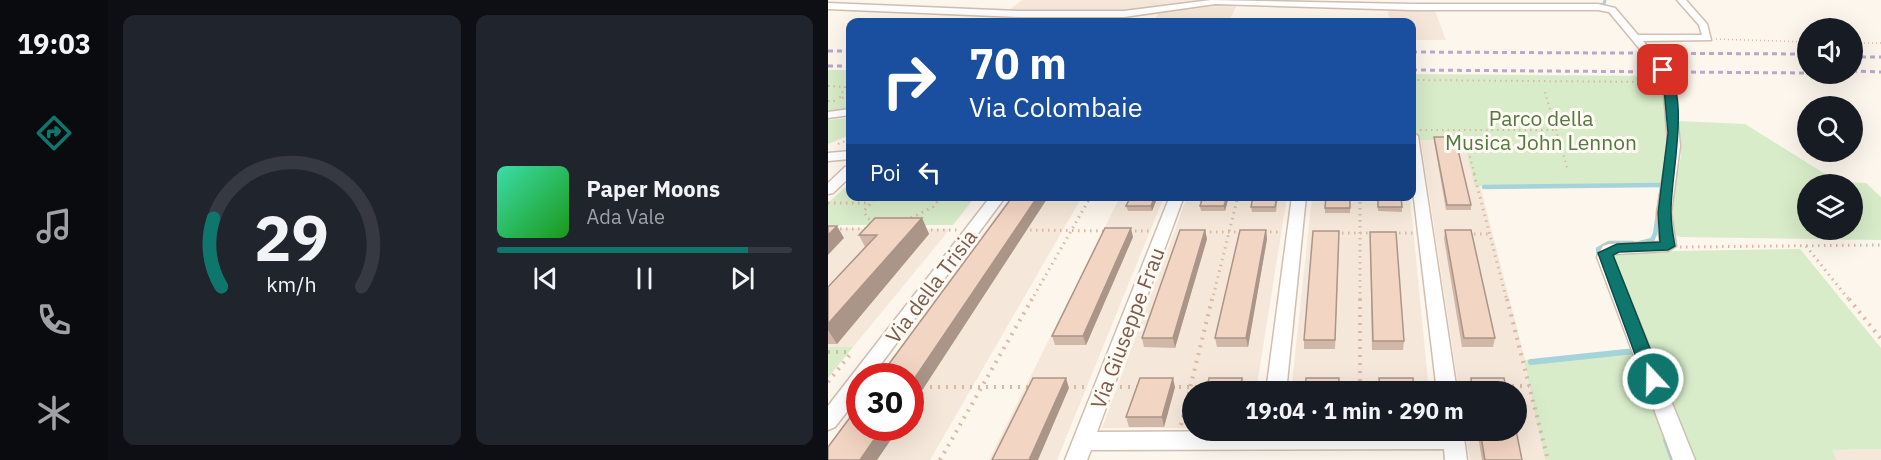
<!DOCTYPE html>
<html lang="it">
<meta charset="utf-8">
<style>
:root{--surface:#171b24;--page:#20242c;--text:#f1f3f6;--muted:#9ea1a6;--line:#363941;--accent:#0f766e}
body{margin:0;font-family:"IBM Plex Sans",sans-serif;background:var(--page);color:var(--text);height:100vh;display:flex;flex-direction:column;font-size:22px;white-space:nowrap}
*{box-sizing:border-box;margin:0}
p{font-size:20px;color:var(--muted)}
.icon{flex:none;width:33px;height:33px;fill:none;stroke:currentColor;stroke-width:2;stroke-linecap:round;stroke-linejoin:round}
.map{position:relative;flex:1;overflow:hidden}
.panel{display:flex;flex-direction:column;gap:15px;padding:15px;background:#0d0f14;width:720px}
.panel>*{flex:none}
.banner{position:absolute;left:18px;top:18px;width:570px;height:183px;border-radius:12px;box-shadow:0 6px 24px #0002;background:#1a4fa0;color:#fff;overflow:hidden}
.tools{position:absolute;left:969px;top:18px;display:grid;gap:12px}
.tools a{display:grid;place-items:center;width:66px;height:66px;border-radius:50%;background:var(--surface);box-shadow:0 6px 24px #0002;font-size:30px}
.speed{position:absolute;left:18px;top:363px;display:flex;gap:12px;font-size:30px;font-weight:700;text-align:center}
.speed>*{display:grid;place-content:center;width:78px;height:78px;border-radius:50%;background:var(--surface);box-shadow:0 6px 24px #0002;line-height:1}
.speed .limit{border:9px solid #d22;background:#fff;color:#111}
.pin{position:absolute;display:grid;place-items:center;width:51px;height:51px;color:#fff;margin:-26px;border-radius:12px;box-shadow:0 3px 9px #0006}
.me{position:absolute;width:66px;margin:-33px;rotate:339deg;stroke-linejoin:round;filter:drop-shadow(0 0 4px #0008)}
.turn{display:flex;align-items:center;gap:21px;height:126px;padding:0 24px;font-size:27px}
.turn .icon{width:78px;height:78px;stroke-width:2.5}
.turn b{display:block;font-size:42px;line-height:51px}
.then{display:flex;align-items:center;height:57px;padding:0 24px;background:#0003;gap:12px;font-size:22px}
.panel .tile{flex:1;display:flex;flex-direction:column;justify-content:center;gap:9px;min-width:0;padding:0 21px;border-radius:12px;background:var(--page)}
.panel .dial{align-items:center;gap:0}
.dial svg{height:156px;overflow:visible;fill:none;stroke:var(--line);stroke-width:7;stroke-linecap:round;text-anchor:middle}
.dial text{fill:var(--text);stroke:none}
.song{display:flex;align-items:center;gap:18px}
.cover{width:72px;height:72px;border-radius:9px;background:linear-gradient(135deg,hsl(160 70% 55%),hsl(120 70% 35%))}
.played{height:6px;border-radius:3px;background:linear-gradient(90deg,var(--accent) 85%,var(--line) 85%)}
.keys{display:flex;justify-content:space-around;direction:ltr}
.panel .tiles{flex:1;display:grid;gap:15px;grid-template-columns:repeat(2,1fr)}
.trip{position:absolute;left:354px;top:381px;width:345px;height:60px;border-radius:30px;background:var(--surface);box-shadow:0 6px 24px #0002;font-weight:700;line-height:60px;text-align:center}
main{display:flex;flex:1;min-height:0}
.dock{display:flex;flex-direction:column;width:108px;justify-content:space-around;align-items:center;background:#090b0e;color:var(--muted)}
.dock .icon{width:42px;height:42px}
.dock .selected{color:var(--accent)}
.dock b{font-size:27px;color:var(--text)}
.map>svg:first-child{display:block}
.residential{fill:#f5e8da}
.green{fill:#d8ecc9;fill-rule:evenodd}
.lines{fill:none;stroke-linecap:round;stroke-linejoin:round}
.stream-far3{stroke:#a5d3da;stroke-width:3}
.stream-far2{stroke:#a5d3da;stroke-width:4}
.stream-far1{stroke:#a5d3da;stroke-width:4.5}
.stream{stroke:#a5d3da;stroke-width:6}
.street-casing{stroke:#d1beb0;stroke-width:3}
.path-far3{stroke:#d9b8a5;stroke-width:1.5;stroke-dasharray:1 3;stroke-linecap:butt}
.path-far2{stroke:#d9b8a5;stroke-width:2;stroke-dasharray:1.5 4;stroke-linecap:butt}
.path-far1{stroke:#d9b8a5;stroke-width:3;stroke-dasharray:1.5 4.5;stroke-linecap:butt}
.path{stroke:#d9b8a5;stroke-width:4;stroke-dasharray:2 6;stroke-linecap:butt}
.street{fill:#fff;fill-rule:evenodd}
.rail{stroke:#b9a8c9;stroke-width:3;stroke-dasharray:5 4;stroke-linecap:butt}
.wall{fill:#d1b7a8}
.shaded-wall{fill:#aa9588}
.building{fill:#f3d5c3;stroke:#aa9588;stroke-width:1.5}
.route{fill:#0f766e;stroke:#0a4d48;stroke-width:1.5}
.labels{text-anchor:middle;dominant-baseline:central;stroke-width:6;stroke-linejoin:round;paint-order:stroke}
.park-label{font-size:21px;fill:#537a41;stroke:#fffaf3}
.street-label{font-size:21px;fill:#7a5c4d;stroke:#fffaf3}
</style>
<main>
<nav class="dock">
<b>19:03</b>
<svg class="icon selected" aria-label="directions" viewBox="0 0 24 24"><path d="M12 3l9 9-9 9-9-9zM9 14v-3h6M13 9l2 2-2 2"/></svg>
<svg class="icon" aria-label="music" viewBox="0 0 24 24"><path d="M9 18V5l10-2v13"/><circle cx="6" cy="18" r="3"/><circle cx="16" cy="16" r="3"/></svg>
<svg class="icon" aria-label="phone" viewBox="0 0 24 24"><path d="M5 4h4l2 5-3 2q2 4 5 5l2-3 5 2v4C11 20 4 13 5 4z"/></svg>
<svg class="icon" aria-label="climate" viewBox="0 0 24 24"><path d="M12 3v18M4 7l16 10M4 17L20 7"/></svg>
</nav>
<section class="panel">
<div class="tiles">
<div class="tile dial"><svg viewBox="0 0 100 80">
<path d="M14 69A42 42 0 1 1 86 69"/>
<path d="M14 69A42 42 0 0 1 10 34" stroke="#0f766e"/>
<text x="50" y="56" font-size="32" font-weight="700">29</text>
<text x="50" y="72" font-size="11">km/h</text>
</svg></div>
<div class="tile">
<div class="song"><i class="cover"></i><div><b>Paper Moons</b><p>Ada Vale</p></div></div>
<div class="played"></div>
<div class="keys"><svg class="icon" aria-label="previous" viewBox="0 0 24 24"><path d="M18 5L8 12l10 7zM5 5v14"/></svg><svg class="icon" aria-label="pause" viewBox="0 0 24 24"><path d="M8 5v14M16 5v14"/></svg><svg class="icon" aria-label="next" viewBox="0 0 24 24"><path d="M6 5l10 7-10 7zM19 5v14"/></svg></div>
</div>
</div>
</section>
<div class="map">
<svg width="1053" height="460" viewBox="0 0 1053 460">
<rect width="100%" height="100%" fill="#fdf6ec"/>
<!-- residential -->
<g class="residential">
<polygon points="194,0 376,0 295,11 180,11"/>
<polygon points="379,3 409,4 401,22 325,22 332,11"/>
<polygon points="559,7 606,8 618,40 584,40 584,22 562,22"/>
<polygon points="592,135 639,135 723,460 642,460 637,431 688,430 688,392 631,391"/>
<polygon points="182,197 254,197 102,460 0,460 0,447 31,404 32,428 82,428 82,376 51,376"/>
<polygon points="292,197 336,197 229,460 161,460"/>
<polygon points="359,197 459,197 428,391 364,392 364,428 274,428"/>
<polygon points="484,197 582,197 601,391 463,392"/>
<polygon points="0,228 122,229 25,347 0,347"/>
<polygon points="1053,449 1053,460 1009,460 1003,450"/>
</g>
<!-- green -->
<g class="green">
<polygon points="0,70 22,70 22,110 0,112"/>
<polygon points="584,74 836,76 842,143 835,184 647,186 635,139 591,140 584,133"/>
<polygon points="22,118 22,135 0,144 0,120"/>
<path d="M850 121 917 124 1010 182 1038 183 1053 197V240L852 237 845 234 844 203 853 156ZM980 184H1024V230H980Z"/>
<polygon points="22,183 22,196 147,197 125,225 0,225 0,203"/>
<polygon points="972,249 1053,348 1053,449 1004,450 1009,460 866,460 785,255 787,252"/>
<polygon points="0,347 25,347 0,378"/>
<polygon points="809,350 850,460 717,460 696,360"/>
</g>
<g class="lines">
<!-- stream-far3 -->
<g class="stream-far3">
<polyline points="768,5 776,4 777,0"/>
<polyline points="233,22 241,15"/>
</g>
<!-- stream-far2 -->
<polyline class="stream-far2" points="835,78 841,143 836,176"/>
<!-- stream-far1 -->
<g class="stream-far1">
<polyline points="656,187 832,185"/>
<polyline points="812,243 824,240 827,234 836,174"/>
<polyline points="771,259 770,249 781,243 804,243"/>
</g>
<!-- stream -->
<g class="stream">
<polyline points="703,362 807,351 805,348"/>
<polyline points="838,440 845,460"/>
</g>
<defs>
<g id="street">
<polygon points="383,0 584,4 770,4 787,8 810,35 874,35 871,25 849,0 858,0 879,24 883,40 815,41 845,77 852,146 843,213 848,246 840,251 787,254 785,257 867,460 845,460 769,257 775,246 781,244 832,242 829,213 840,146 835,77 781,12 770,10 584,10 387,4 296,17 191,17 0,9 0,3 191,11 296,11"/>
<polygon points="22,109 22,115 0,118 0,112"/>
<polygon points="584,132 590,136 629,392 609,392 584,182"/>
<polygon points="22,151 22,159 0,161 0,153"/>
<polygon points="22,166 22,177 5,193 0,194 0,183 17,167"/>
<polygon points="163,196 178,196 44,376 32,376 32,395 7,427 0,430 0,406"/>
<polygon points="342,196 356,196 269,432 635,430 639,460 617,460 616,449 263,450 259,460 237,460"/>
<polygon points="464,196 478,196 458,392 438,392"/>
</g>
</defs>
<!-- street casing -->
<use href="#street" class="street-casing"/>
<!-- path-far3 -->
<g class="path-far3">
<polyline points="888,39 980,42"/>
<polyline points="1024,43 1053,43"/>
</g>
<!-- path-far2 -->
<g class="path-far2">
<polyline points="584,80 828,82"/>
<polyline points="0,86 17,87 10,101"/>
<polyline points="717,92 740,171"/>
<polyline points="14,98 22,95"/>
<polyline points="0,101 10,101"/>
<polyline points="592,130 728,130"/>
<polyline points="623,138 637,138 647,176"/>
<polyline points="10,144 22,139"/>
</g>
<!-- path-far1 -->
<g class="path-far1">
<polyline points="646,174 679,301"/>
<polyline points="532,196 532,301"/>
<polyline points="0,203 40,203"/>
<polyline points="83,218 105,207 114,196"/>
<polyline points="47,222 39,218 36,211 49,196"/>
<polyline points="0,229 39,229"/>
<polyline points="97,230 129,230"/>
<polyline points="196,230 279,231"/>
<polyline points="301,231 321,231"/>
<polyline points="376,232 414,232"/>
<polyline points="436,232 453,232"/>
<polyline points="508,233 543,233"/>
<polyline points="565,233 585,233"/>
<polyline points="640,234 662,234"/>
<polyline points="978,246 1022,301"/>
<polyline points="852,247 1053,245"/>
<polyline points="203,301 263,196"/>
<polyline points="384,301 410,196"/>
</g>
<!-- path -->
<g class="path">
<polyline points="532,299 532,392"/>
<polyline points="679,299 720,460"/>
<polyline points="1021,299 1053,339"/>
<polyline points="0,352 24,352"/>
<polyline points="0,382 24,352"/>
<polyline points="583,386 603,386"/>
<polyline points="676,386 701,386"/>
<polyline points="94,387 204,387"/>
<polyline points="238,387 258,387"/>
<polyline points="292,387 312,387"/>
<polyline points="343,387 381,387"/>
<polyline points="412,387 432,387"/>
<polyline points="466,387 480,387"/>
<polyline points="508,387 552,387"/>
<polyline points="353,425 384,299"/>
<polyline points="112,460 204,299"/>
</g>
<!-- street -->
<use href="#street" class="street"/>
<!-- rail -->
<g class="rail">
<polyline points="0,51 22,51"/>
<polyline points="584,52 980,54"/>
<polyline points="1024,57 1053,57"/>
<polyline points="0,66 22,66"/>
<polyline points="584,70 980,73"/>
<polyline points="1024,71 1053,72"/>
</g>
</g>
<!-- wall -->
<g class="wall">
<polygon points="606,137 643,205 643,210 618,210 606,141"/>
<polygon points="303,196 330,196 324,211 300,211 298,206"/>
<polygon points="375,196 401,196 397,211 373,211 372,206"/>
<polygon points="450,196 448,212 424,212 423,207"/>
<polygon points="522,196 522,213 497,213 497,208"/>
<polygon points="549,196 574,207 574,212 550,211"/>
<polygon points="94,218 101,234 9,344 0,344 0,287 37,247 31,235"/>
<polygon points="377,230 379,239 347,348 316,347 314,338"/>
<polygon points="438,230 439,239 420,347 389,347 387,338"/>
<polygon points="617,230 667,338 665,347 634,347 616,239"/>
<polygon points="305,237 258,345 227,345 224,336"/>
<polygon points="511,240 507,349 476,349 476,340"/>
<polygon points="542,240 576,341 575,350 544,350"/>
<polygon points="643,378 679,392 642,392 641,387"/>
<polygon points="347,387 336,427 301,427 298,417"/>
<polygon points="649,430 688,430 694,460 654,460"/>
</g>
<!-- shaded-wall -->
<g class="shaded-wall">
<polygon points="210,196 221,196 82,409 82,385"/>
<polygon points="327,196 330,196 324,211 323,206"/>
<polygon points="399,196 401,196 397,211 396,206"/>
<polygon points="94,218 101,234 9,344 0,330 0,324"/>
<polygon points="9,226 16,238 0,255 0,235"/>
<polygon points="303,228 305,237 258,345 255,336"/>
<polygon points="377,230 379,239 347,348 345,338"/>
<polygon points="438,230 439,239 420,347 418,338"/>
<polygon points="238,378 241,388 210,460 201,460"/>
<polygon points="345,378 347,387 336,427 334,417"/>
<polygon points="414,378 416,387 415,392 412,392"/>
<polygon points="54,428 71,428 49,460 32,460"/>
</g>
<!-- building -->
<g class="building">
<polygon points="606,137 627,137 643,205 619,205"/>
<polygon points="185,196 210,196 82,385 82,376 52,376"/>
<polygon points="303,196 327,196 323,206 298,206"/>
<polygon points="375,196 399,196 396,206 372,206"/>
<polygon points="425,196 449,196 447,207 423,207"/>
<polygon points="498,196 522,196 522,208 497,208"/>
<polygon points="550,196 573,196 574,207 550,207"/>
<polygon points="47,218 94,218 0,324 0,287 49,235 31,235"/>
<polygon points="0,226 9,226 0,235"/>
<polygon points="277,228 303,228 255,336 224,336"/>
<polygon points="352,230 377,230 345,338 314,338"/>
<polygon points="412,230 438,230 418,338 387,338"/>
<polygon points="617,230 643,230 667,338 636,338"/>
<polygon points="485,231 511,231 507,340 476,340"/>
<polygon points="542,232 568,232 576,341 545,341"/>
<polygon points="205,378 238,378 201,460 164,460"/>
<polygon points="312,378 345,378 334,417 298,417"/>
<polygon points="381,378 414,378 412,392 378,392"/>
<polygon points="478,378 511,378 511,392 477,392"/>
<polygon points="551,378 585,378 586,392 552,392"/>
<polygon points="643,378 676,378 679,392 645,392"/>
<polygon points="32,404 32,428 54,428 32,460 0,460 0,447"/>
<polygon points="652,430 688,430 694,460 657,460"/>
</g>
<!-- route -->
<path class="route" d="M831 68H838C863 97 842 178 843 213 843 224 845 235 847 246L840 250 791 252 785 255 834 379 831 384H818L816 379 770 253 789 244 832 242 830 213 840 133 835 77Z"/>
<g class="labels">
<!-- park labels -->
<g class="park-label">
<text x="713" y="118">Parco della<tspan x="713" dy="24">Musica John Lennon</tspan></text>
</g>
<!-- street labels -->
<g class="street-label">
<text transform="translate(103 286) rotate(-53)">Via della Trisia</text>
<text transform="translate(299 328) rotate(-69)">Via Giuseppe Frau</text>
</g>
</g>
</svg>
<div class="tools">
<a><svg class="icon" aria-label="sound" viewBox="0 0 24 24"><path d="M4 9h4l5-4v14l-5-4H4zM17 9q2 3 0 6"/></svg></a>
<a><svg class="icon" aria-label="search" viewBox="0 0 24 24"><circle cx="10" cy="10" r="6"/><path d="M15 15l6 6"/></svg></a>
<a><svg class="icon" aria-label="layers" viewBox="0 0 24 24"><path d="M12 4l9 5-9 5-9-5zM3 14l9 5 9-5"/></svg></a>
</div>
<div class="speed"><div class="limit">30</div></div>
<div class="pin" style="left:835px;top:70px;background:#d93025"><svg class="icon" aria-label="arrive" viewBox="0 0 24 24"><path d="M6 21V4h12l-3 4 3 4H6"/></svg></div>
<svg class="me" style="left:825px;top:379px" viewBox="-20 -20 40 40"><circle r="17" fill="#0f766e" stroke="#fff" stroke-width="3"/><path d="M0-11L8 9 0 5-8 9z" fill="#fff"/></svg>
<div class="trip">19:04 · 1 min · 290 m</div>
<div class="banner">
<div class="turn"><svg class="icon" aria-label="right" viewBox="0 0 24 24"><path d="M7 20v-9h11M14 6l5 5-5 5"/></svg><div><b>70 m</b>Via Colombaie</div></div>
<div class="then">Poi<svg class="icon" aria-label="left" viewBox="0 0 24 24"><path d="M17 20v-9H6M10 6l-5 5 5 5"/></svg></div>
</div>
</div>
</main>
